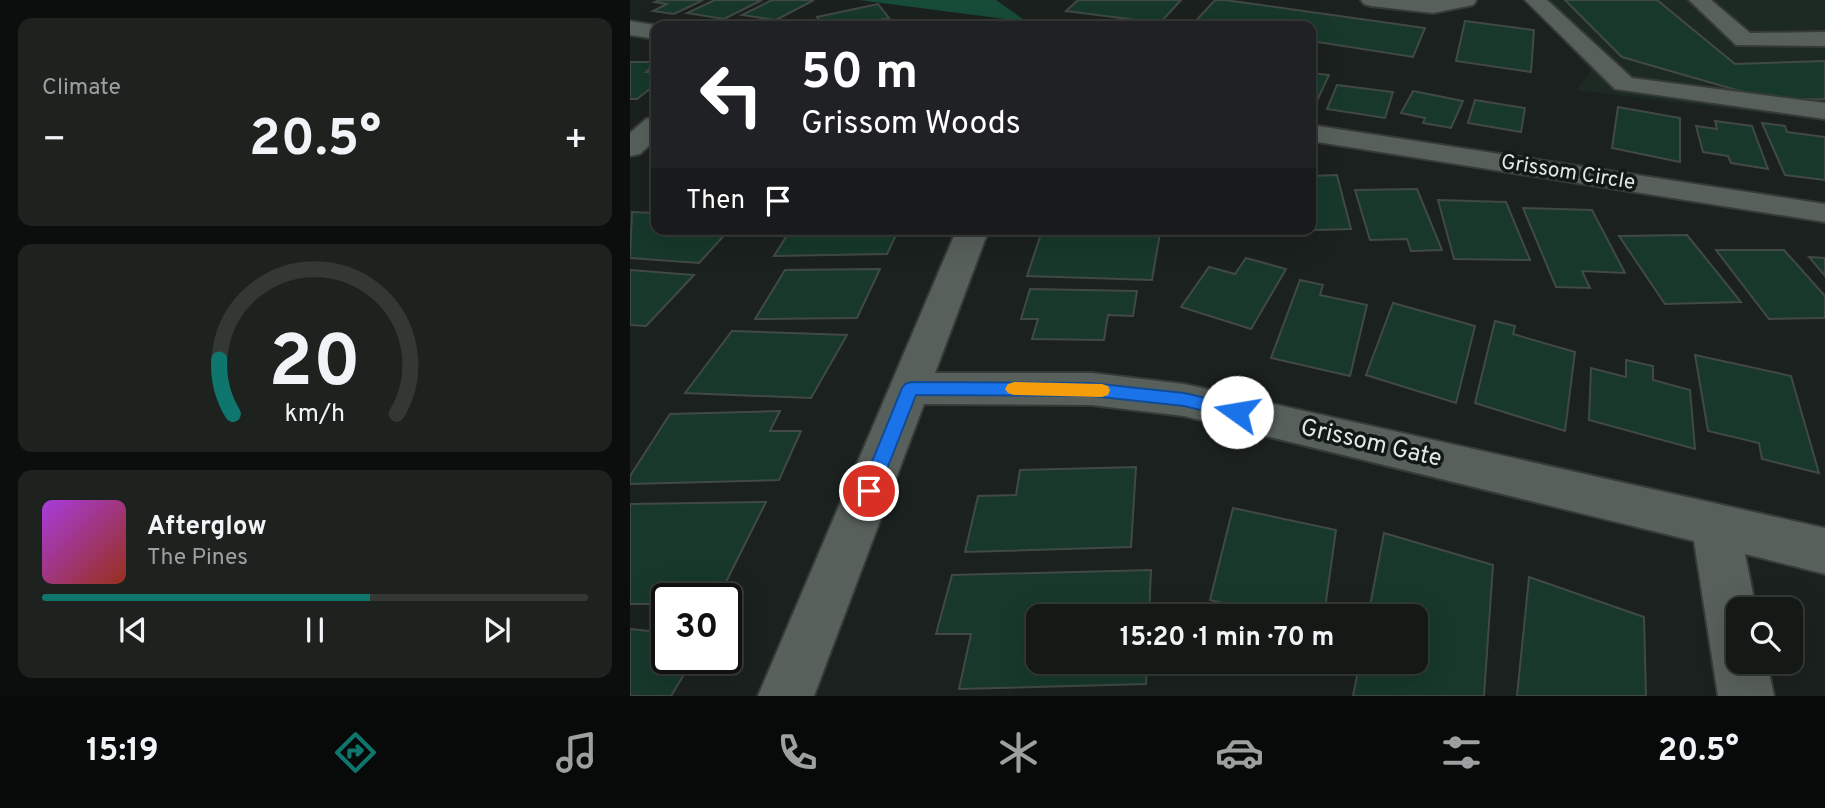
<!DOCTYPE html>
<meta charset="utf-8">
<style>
:root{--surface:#141916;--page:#1d221f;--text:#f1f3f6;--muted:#9da0a1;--line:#333835;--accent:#0f766e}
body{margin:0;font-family:Overpass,sans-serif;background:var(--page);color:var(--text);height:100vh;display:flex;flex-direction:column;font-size:26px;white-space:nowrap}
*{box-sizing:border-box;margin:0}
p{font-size:23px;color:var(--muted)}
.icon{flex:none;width:38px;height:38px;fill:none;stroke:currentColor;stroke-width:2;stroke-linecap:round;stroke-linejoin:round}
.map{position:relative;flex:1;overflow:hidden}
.panel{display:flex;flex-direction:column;gap:18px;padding:18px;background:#0b0e0c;width:630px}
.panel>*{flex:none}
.hud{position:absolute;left:21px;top:21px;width:665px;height:214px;border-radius:14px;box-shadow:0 7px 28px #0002,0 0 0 2px var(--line);background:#202124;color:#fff;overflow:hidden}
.tools{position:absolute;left:1096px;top:597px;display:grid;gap:14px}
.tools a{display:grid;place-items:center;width:77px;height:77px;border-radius:14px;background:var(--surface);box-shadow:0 7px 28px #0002,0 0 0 2px var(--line);font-size:35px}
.speed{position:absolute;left:21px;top:583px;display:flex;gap:14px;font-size:35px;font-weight:700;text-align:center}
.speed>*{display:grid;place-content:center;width:91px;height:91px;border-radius:50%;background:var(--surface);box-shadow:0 7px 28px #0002,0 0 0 2px var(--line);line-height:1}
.speed .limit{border:4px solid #111;border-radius:10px;background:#fff;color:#111}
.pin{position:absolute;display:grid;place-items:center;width:60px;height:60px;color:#fff;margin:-30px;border:4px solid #fff;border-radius:50%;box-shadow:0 2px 7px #0007}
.me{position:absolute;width:77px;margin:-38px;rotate:283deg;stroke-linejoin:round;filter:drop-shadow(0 0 5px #0008)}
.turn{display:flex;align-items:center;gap:24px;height:147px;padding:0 35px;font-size:32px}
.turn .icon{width:91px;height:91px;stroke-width:2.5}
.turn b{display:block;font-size:49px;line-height:60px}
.then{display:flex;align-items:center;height:66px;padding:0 35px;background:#0003;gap:14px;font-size:26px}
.big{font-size:52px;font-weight:700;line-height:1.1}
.panel .card{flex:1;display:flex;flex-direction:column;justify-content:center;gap:10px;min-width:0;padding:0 24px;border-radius:14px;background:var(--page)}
.panel .dial{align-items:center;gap:0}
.dial svg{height:182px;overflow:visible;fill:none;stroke:var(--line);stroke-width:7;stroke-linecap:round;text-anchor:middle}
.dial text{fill:var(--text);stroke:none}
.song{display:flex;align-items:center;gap:21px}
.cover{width:84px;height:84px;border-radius:10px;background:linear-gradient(135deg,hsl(280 70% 55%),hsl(10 70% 35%))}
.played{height:7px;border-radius:4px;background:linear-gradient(90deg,var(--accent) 60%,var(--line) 60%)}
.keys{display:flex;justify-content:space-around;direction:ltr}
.heat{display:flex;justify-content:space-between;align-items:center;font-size:38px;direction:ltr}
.trip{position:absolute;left:396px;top:604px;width:402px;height:70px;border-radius:14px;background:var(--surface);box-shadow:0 7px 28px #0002,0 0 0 2px var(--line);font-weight:700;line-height:70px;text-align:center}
.tabs{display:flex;height:112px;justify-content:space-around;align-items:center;background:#080a09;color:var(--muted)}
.tabs .icon{width:49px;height:49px}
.tabs .selected{color:var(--accent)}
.tabs b{font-size:32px;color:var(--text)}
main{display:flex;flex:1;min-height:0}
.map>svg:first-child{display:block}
.built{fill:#1d2a24}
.green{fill:#174c39}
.building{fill:#17382b;stroke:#424945;stroke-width:2}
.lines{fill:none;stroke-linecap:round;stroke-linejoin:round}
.minor-casing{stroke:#363b38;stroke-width:4}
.minor{fill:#58605c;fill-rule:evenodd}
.route{fill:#1a73e8;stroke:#114b97;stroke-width:2}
.slow{fill:#f59e0b}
.labels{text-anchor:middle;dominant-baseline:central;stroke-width:7;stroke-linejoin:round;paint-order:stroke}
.far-street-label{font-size:21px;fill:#e2e6e4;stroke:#121815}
.street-label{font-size:24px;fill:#e2e6e4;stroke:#121815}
</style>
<main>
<section class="panel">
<div class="card"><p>Climate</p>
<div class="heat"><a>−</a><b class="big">20.5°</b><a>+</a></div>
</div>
<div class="card dial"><svg viewBox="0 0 100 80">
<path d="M14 69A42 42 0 1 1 86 69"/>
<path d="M14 69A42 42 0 0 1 8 45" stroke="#0f766e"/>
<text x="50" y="56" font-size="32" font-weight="700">20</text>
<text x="50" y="72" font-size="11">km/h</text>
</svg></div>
<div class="card">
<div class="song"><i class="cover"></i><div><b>Afterglow</b><p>The Pines</p></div></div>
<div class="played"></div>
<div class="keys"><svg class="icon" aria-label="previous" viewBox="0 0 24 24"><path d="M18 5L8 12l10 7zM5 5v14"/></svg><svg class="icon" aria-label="pause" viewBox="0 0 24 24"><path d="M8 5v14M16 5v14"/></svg><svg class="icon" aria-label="next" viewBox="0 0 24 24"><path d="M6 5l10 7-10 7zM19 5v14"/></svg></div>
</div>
</section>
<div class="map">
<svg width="1195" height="696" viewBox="0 0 1195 696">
<rect width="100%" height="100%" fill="#1b211e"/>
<!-- built -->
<polygon class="built" points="896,0 1195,0 1195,121 946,90 961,71"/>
<!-- green -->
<polygon class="green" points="229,0 366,0 397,22"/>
<!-- building -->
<g class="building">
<polygon points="30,0 73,0 44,14 23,11 37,4 25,2"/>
<polygon points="85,0 132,0 94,19 57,13"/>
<polygon points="142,0 184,0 146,20 112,15"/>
<polygon points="448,0 551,0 530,23 436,11"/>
<polygon points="585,0 595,0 795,28 783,57 681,41 681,26 561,26"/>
<polygon points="935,0 1027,0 1105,64 1195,61 1195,99 1141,100 992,57"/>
<polygon points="248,4 259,18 222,26 193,26 187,17"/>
<polygon points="835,21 904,30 901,72 826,61"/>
<polygon points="0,62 26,62 16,72 26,72 26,84 7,99 0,99"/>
<polygon points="681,73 699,75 684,107 681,106"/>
<polygon points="707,85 763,92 755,118 697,109"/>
<polygon points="783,91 833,101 821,128 793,123 795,118 771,113"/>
<polygon points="845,100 895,108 891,132 838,123"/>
<polygon points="988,107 1050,118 1050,162 982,148"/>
<polygon points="1085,121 1122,126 1138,169 1101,163 1098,156 1073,152 1066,126 1087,129"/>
<polygon points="1132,123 1155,126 1157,132 1195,137 1195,180 1155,175"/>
<polygon points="707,175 721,229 648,231 681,229 681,176"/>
<polygon points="787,189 812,250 781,251 777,239 740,240 725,190"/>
<polygon points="808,200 876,202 900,260 824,259"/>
<polygon points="893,208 962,210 995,273 952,271 960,288 926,287"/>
<polygon points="2,212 26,213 26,229 100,229 69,263 0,258"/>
<polygon points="161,229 269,229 257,254 144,256"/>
<polygon points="412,231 530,233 522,280 397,276"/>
<polygon points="1057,235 1111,302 1035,304 989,236"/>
<polygon points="1086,250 1154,250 1195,296 1195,318 1139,319"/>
<polygon points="1179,257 1195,258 1195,276"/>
<polygon points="616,258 656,269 621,329 551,307 579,267 605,274"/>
<polygon points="250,269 227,318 125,319 155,270"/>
<polygon points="0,270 64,275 16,326 0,325"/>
<polygon points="670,280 693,285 690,295 737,305 720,376 641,358"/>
<polygon points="400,289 507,291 503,316 478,315 474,340 402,339 408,319 391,319"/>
<polygon points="763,303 845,326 826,403 736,375"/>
<polygon points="865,321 885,326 883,334 945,352 935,431 845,403"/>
<polygon points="102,331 217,335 181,398 55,393"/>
<polygon points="1065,355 1161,376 1189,473 1132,459 1129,443 1078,431"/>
<polygon points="996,360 1023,366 1023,380 1060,390 1065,449 959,420 961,368 996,377"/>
<polygon points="150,411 140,431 171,431 149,480 0,484 0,476 40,414"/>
<polygon points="506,467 501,547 335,552 348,496 386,495 390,470"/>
<polygon points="136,502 88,598 37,598 37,604 0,604 0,504"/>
<polygon points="603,508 706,530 694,616 649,616 580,600"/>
<polygon points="754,533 863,565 854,696 723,696 730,662 786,662 786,616 738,616"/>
<polygon points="521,570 519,616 408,616 408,662 517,662 516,684 329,689 341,634 306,634 322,575"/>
<polygon points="899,577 1014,617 1016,696 887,696"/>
<polygon points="0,629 37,633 37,658 64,658 41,696 0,696"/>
</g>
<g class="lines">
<defs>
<g id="minor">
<polygon points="731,0 846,0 846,1 843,5 803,13 741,6 734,4"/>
<polygon points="895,0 917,0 1002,78 1195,103 1195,119 985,89"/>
<polygon points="1059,0 1081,0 1120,33 1195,32 1195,46 1106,45"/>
<polygon points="0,21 30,26 26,26 26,39 0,35"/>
<polygon points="26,117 26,139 10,154 0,156 0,133 16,119"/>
<polygon points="681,125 1195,204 1195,222 681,141"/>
<polygon points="327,229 359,229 305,373 461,373 554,384 1195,528 1195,574 1115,554 1126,609 1108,609 1108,662 1137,662 1144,696 1088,696 1064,541 554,416 461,405 294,404 184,696 128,696"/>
</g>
</defs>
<!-- minor casing -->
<use href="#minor" class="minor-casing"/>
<!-- minor -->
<use href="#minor" class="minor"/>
</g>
<!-- route -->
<polygon class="route" points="281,382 461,383 554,393 607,405 613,407 616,412 613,417 607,419 554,406 461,396 286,395 246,497 239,499 232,497 230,491 272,388 275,384"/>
<!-- slow -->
<polygon class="slow" points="384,382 472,384 478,386 480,390 478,395 472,397 384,395 378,393 375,389 378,384"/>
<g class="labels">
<!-- far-street labels -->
<g class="far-street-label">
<text transform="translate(938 173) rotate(9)">Grissom Circle</text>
</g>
<!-- street labels -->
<g class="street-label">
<text transform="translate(741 444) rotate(13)">Grissom Gate</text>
</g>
</g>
</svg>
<div class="tools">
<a><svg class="icon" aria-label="search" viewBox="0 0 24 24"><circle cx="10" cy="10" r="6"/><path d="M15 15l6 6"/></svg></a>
</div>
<div class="speed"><div class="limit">30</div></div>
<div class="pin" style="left:239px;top:491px;background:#d93025"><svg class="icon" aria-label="arrive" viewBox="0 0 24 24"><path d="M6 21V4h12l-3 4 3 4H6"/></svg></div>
<svg class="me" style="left:607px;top:412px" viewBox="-20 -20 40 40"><circle r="19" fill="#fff"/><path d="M0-13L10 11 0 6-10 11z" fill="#1a73e8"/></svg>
<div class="trip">15:20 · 1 min · 70 m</div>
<div class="hud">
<div class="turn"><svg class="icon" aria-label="left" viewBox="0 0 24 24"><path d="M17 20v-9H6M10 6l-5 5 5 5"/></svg><div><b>50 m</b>Grissom Woods</div></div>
<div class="then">Then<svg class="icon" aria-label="arrive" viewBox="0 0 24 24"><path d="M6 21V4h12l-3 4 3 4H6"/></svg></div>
</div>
</div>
</main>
<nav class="tabs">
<b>15:19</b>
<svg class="icon selected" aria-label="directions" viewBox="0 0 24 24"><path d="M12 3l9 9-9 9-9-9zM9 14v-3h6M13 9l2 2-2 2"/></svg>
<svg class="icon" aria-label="music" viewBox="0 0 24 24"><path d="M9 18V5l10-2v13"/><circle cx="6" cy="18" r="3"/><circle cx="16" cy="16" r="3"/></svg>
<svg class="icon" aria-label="phone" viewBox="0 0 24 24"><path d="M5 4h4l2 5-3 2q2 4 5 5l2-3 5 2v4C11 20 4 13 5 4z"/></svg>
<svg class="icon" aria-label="climate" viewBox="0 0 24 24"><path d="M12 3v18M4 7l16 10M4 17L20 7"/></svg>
<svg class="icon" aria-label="car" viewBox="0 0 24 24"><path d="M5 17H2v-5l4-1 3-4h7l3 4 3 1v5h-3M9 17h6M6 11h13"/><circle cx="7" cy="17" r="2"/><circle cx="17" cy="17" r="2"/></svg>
<svg class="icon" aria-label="filters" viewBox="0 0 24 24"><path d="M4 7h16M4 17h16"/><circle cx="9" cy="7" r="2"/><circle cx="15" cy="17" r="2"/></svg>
<b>20.5°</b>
</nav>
